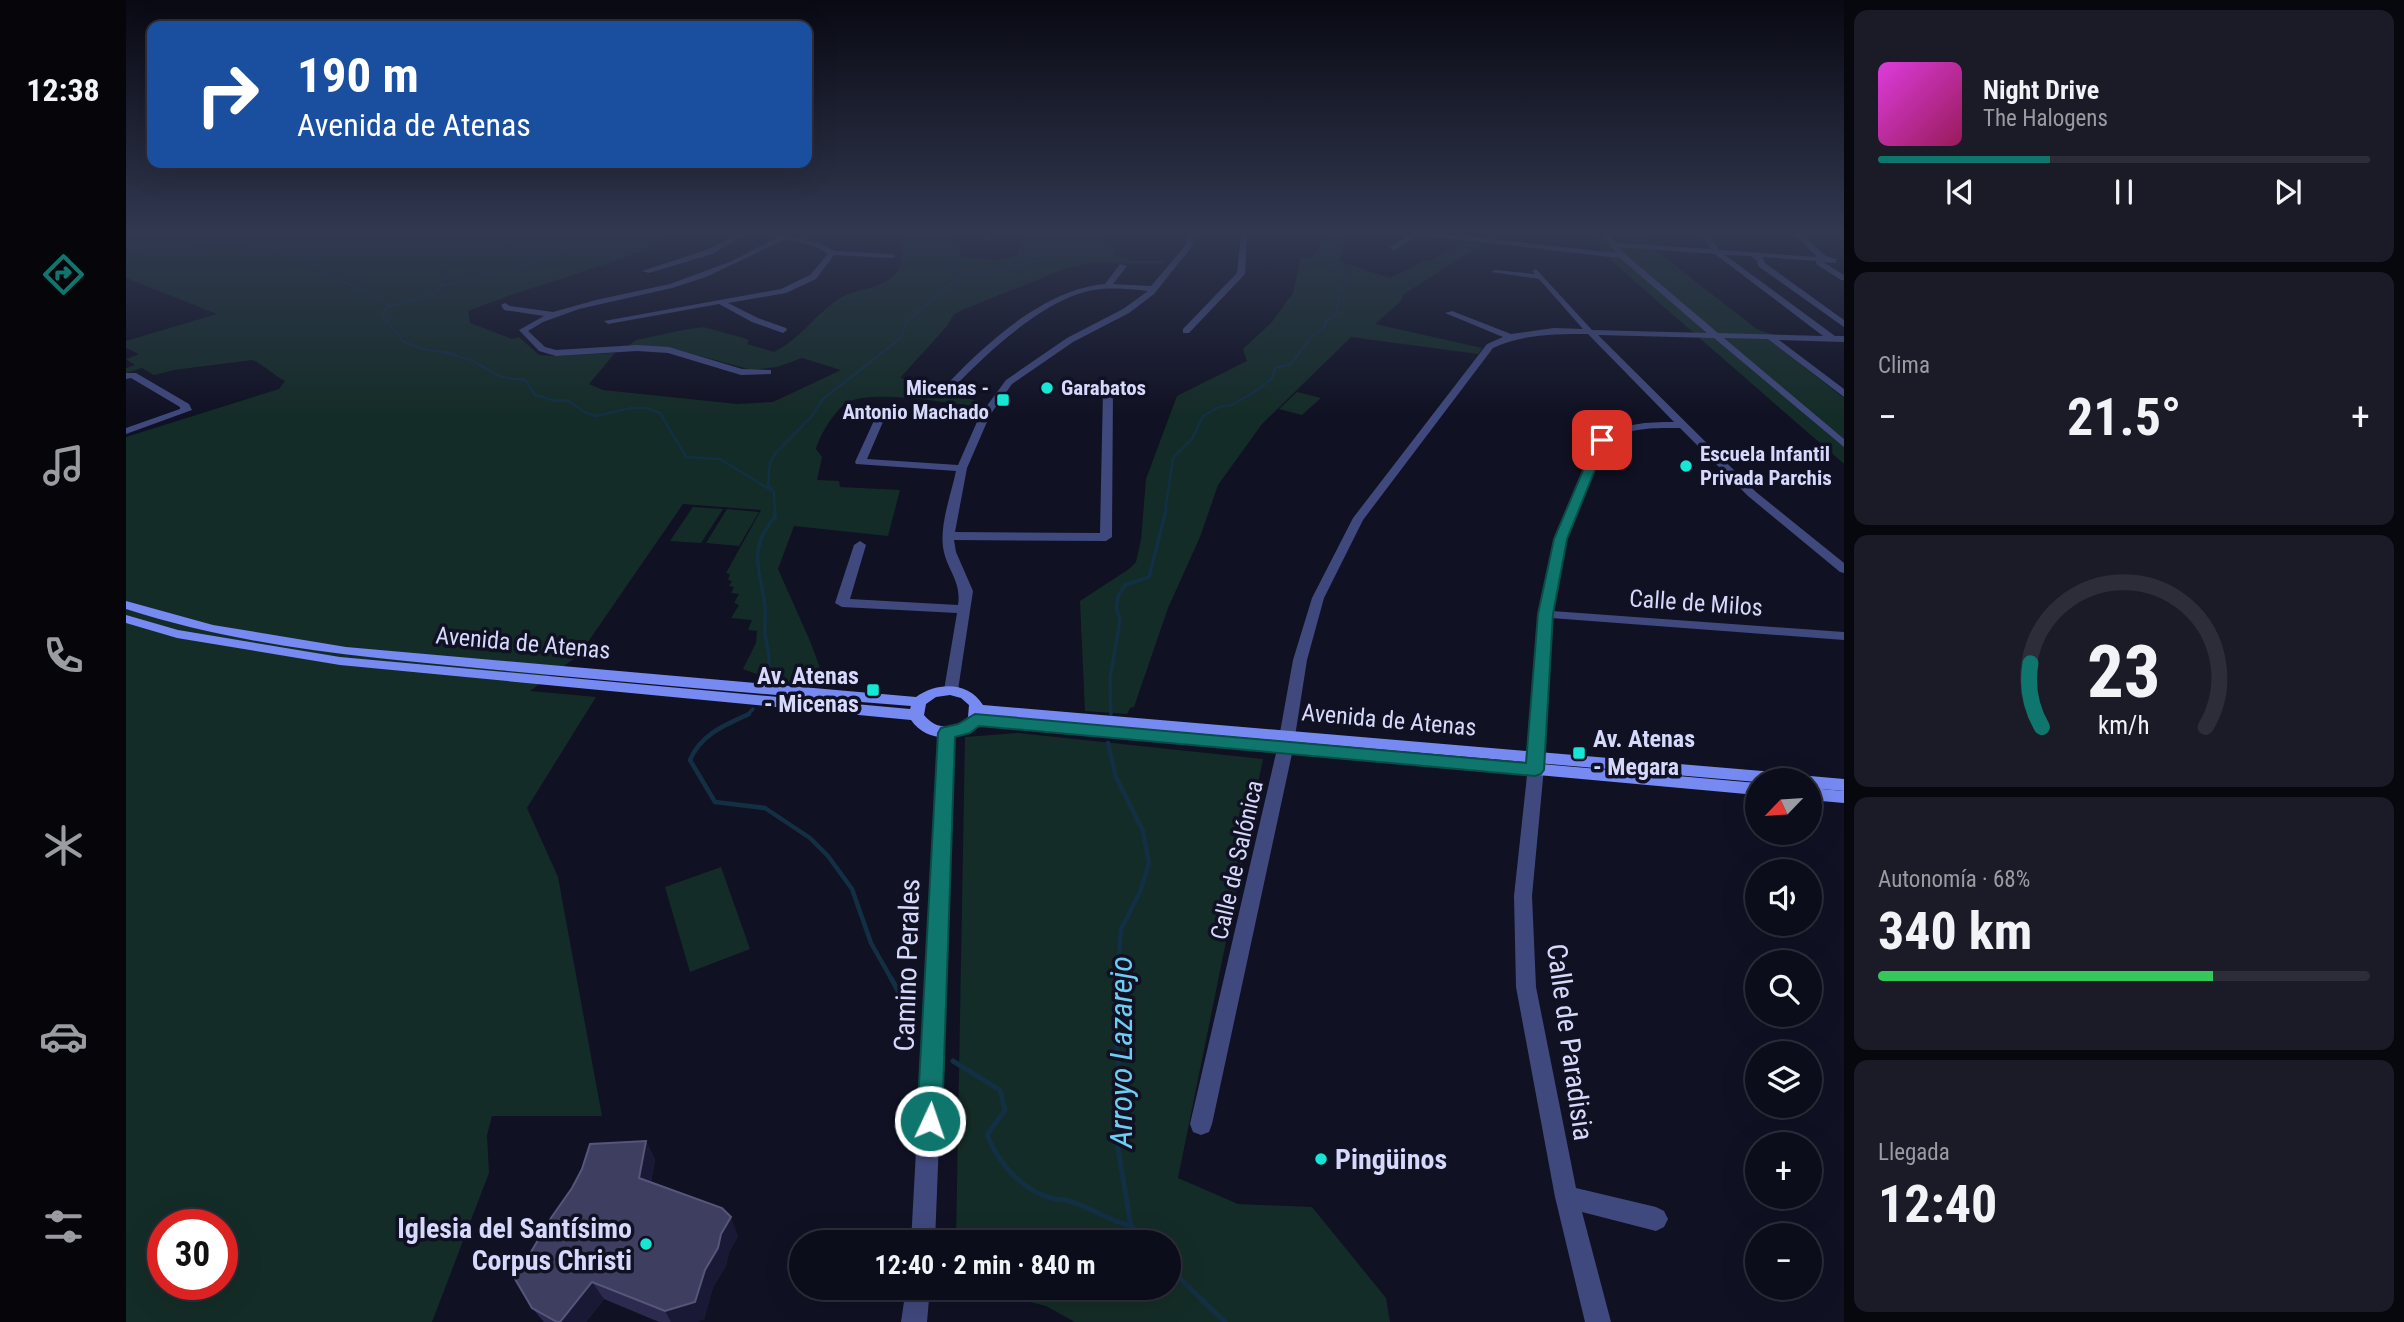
<!DOCTYPE html>
<html lang="es">
<meta charset="utf-8">
<style>
:root{--surface:#0c0d1a;--page:#1a1b27;--text:#f1f3f6;--muted:#9a9ca2;--line:#2c2d39;--accent:#0f766e}
body{margin:0;font-family:"Roboto Condensed",sans-serif;background:var(--page);color:var(--text);height:100vh;display:flex;flex-direction:column;font-size:26px;white-space:nowrap}
*{box-sizing:border-box;margin:0}
p{font-size:23px;color:var(--muted)}
.icon{flex:none;width:38px;height:38px;fill:none;stroke:currentColor;stroke-width:2;stroke-linecap:round;stroke-linejoin:round}
.map{position:relative;flex:1;overflow:hidden}
.sheet{display:flex;flex-direction:column;gap:10px;padding:10px;background:#07070e;width:560px}
.sheet>*{flex:none}
.top-card{position:absolute;left:21px;top:21px;width:665px;height:147px;border-radius:14px;box-shadow:0 7px 28px #0002,0 0 0 2px var(--line);background:#1a4fa0;color:#fff;overflow:hidden}
.needle{width:46px;rotate:245deg}
.fabs{position:absolute;left:1619px;top:768px;display:grid;gap:14px}
.fabs a{display:grid;place-items:center;width:77px;height:77px;border-radius:50%;background:var(--surface);box-shadow:0 7px 28px #0002,0 0 0 2px var(--line);font-size:35px}
.speed{position:absolute;left:21px;top:1209px;display:flex;gap:14px;font-size:35px;font-weight:700;text-align:center}
.speed>*{display:grid;place-content:center;width:91px;height:91px;border-radius:50%;background:var(--surface);box-shadow:0 7px 28px #0002,0 0 0 2px var(--line);line-height:1}
.speed .limit{border:10px solid #d22;background:#fff;color:#111}
.pin{position:absolute;display:grid;place-items:center;width:60px;height:60px;color:#fff;margin:-30px;border-radius:14px;box-shadow:0 4px 10px #0006}
.me{position:absolute;width:77px;margin:-38px;rotate:3deg;stroke-linejoin:round;filter:drop-shadow(0 0 5px #0008)}
.turn{display:flex;align-items:center;gap:24px;height:147px;padding:0 35px;font-size:32px}
.turn .icon{width:91px;height:91px;stroke-width:2.5}
.turn b{display:block;font-size:49px;line-height:60px}
.big{font-size:52px;font-weight:700;line-height:1.1}
.sheet .tile{flex:1;display:flex;flex-direction:column;justify-content:center;gap:10px;min-width:0;padding:0 24px;border-radius:14px;background:var(--page)}
.sheet .dial{align-items:center;gap:0}
.dial svg{height:182px;overflow:visible;fill:none;stroke:var(--line);stroke-width:7;stroke-linecap:round;text-anchor:middle}
.dial text{fill:var(--text);stroke:none}
.song{display:flex;align-items:center;gap:21px}
.cover{width:84px;height:84px;border-radius:10px;background:linear-gradient(135deg,hsl(300 70% 55%),hsl(330 70% 35%))}
.played{height:7px;border-radius:4px;background:linear-gradient(90deg,var(--accent) 35%,var(--line) 35%)}
.keys{display:flex;justify-content:space-around;direction:ltr}
.heat{display:flex;justify-content:space-between;align-items:center;font-size:38px;direction:ltr}
.charge{height:10px;border-radius:5px;background:linear-gradient(90deg,#34c759 68%,var(--line) 0)}
.trip{position:absolute;left:663px;top:1230px;width:392px;height:70px;border-radius:35px;background:var(--surface);box-shadow:0 7px 28px #0002,0 0 0 2px var(--line);font-weight:700;line-height:70px;text-align:center}
main{display:flex;flex:1;min-height:0}
.tab-bar{display:flex;flex-direction:column;width:126px;justify-content:space-around;align-items:center;background:#05050a;color:var(--muted)}
.tab-bar .icon{width:49px;height:49px}
.tab-bar .active{color:var(--accent)}
.tab-bar b{font-size:32px;color:var(--text)}
.map>svg:first-child{display:block}
.green{fill:#142c27;fill-rule:evenodd}
.lines{fill:none;stroke-linecap:round;stroke-linejoin:round}
.stream-far4{stroke:#132f44;stroke-width:2}
.stream-far3{stroke:#132f44;stroke-width:2.5}
.stream-far2{stroke:#132f44;stroke-width:3.5}
.stream-far1{stroke:#132f44;stroke-width:4.5}
.stream{stroke:#132f44;stroke-width:5}
.minor{fill:#40497d;fill-rule:evenodd}
.secondary{fill:#768af2;fill-rule:evenodd}
.wall{fill:#2c2b4f}
.shaded-wall{fill:#191936}
.building{fill:#3e3e61;stroke:#56567a;stroke-width:2}
.route{fill:#0f766e;stroke:#0a4d48;stroke-width:2}
.poi-dot{fill:#16e7d5;stroke:#101123;stroke-width:2.5}
.labels{text-anchor:middle;dominant-baseline:central;stroke-width:7;stroke-linejoin:round;paint-order:stroke}
.far-poi-label{font-size:21px;font-weight:bold;fill:#d6d9fb;stroke:#101123;text-anchor:start}
.street-label{font-size:24px;fill:#d6d9fb;stroke:#101123}
.poi-label{font-size:24px;font-weight:bold;fill:#d6d9fb;stroke:#101123;text-anchor:end}
.near-street-label{font-size:28px;fill:#d6d9fb;stroke:#101123}
.near-poi-label{font-size:28px;font-weight:bold;fill:#d6d9fb;stroke:#101123;text-anchor:start}
.near-water-label{font-size:32px;font-style:italic;fill:#6ecdf1;stroke:#101123}
</style>
<main>
<nav class="tab-bar">
<b>12:38</b>
<svg class="icon active" aria-label="directions" viewBox="0 0 24 24"><path d="M12 3l9 9-9 9-9-9zM9 14v-3h6M13 9l2 2-2 2"/></svg>
<svg class="icon" aria-label="music" viewBox="0 0 24 24"><path d="M9 18V5l10-2v13"/><circle cx="6" cy="18" r="3"/><circle cx="16" cy="16" r="3"/></svg>
<svg class="icon" aria-label="phone" viewBox="0 0 24 24"><path d="M5 4h4l2 5-3 2q2 4 5 5l2-3 5 2v4C11 20 4 13 5 4z"/></svg>
<svg class="icon" aria-label="climate" viewBox="0 0 24 24"><path d="M12 3v18M4 7l16 10M4 17L20 7"/></svg>
<svg class="icon" aria-label="car" viewBox="0 0 24 24"><path d="M5 17H2v-5l4-1 3-4h7l3 4 3 1v5h-3M9 17h6M6 11h13"/><circle cx="7" cy="17" r="2"/><circle cx="17" cy="17" r="2"/></svg>
<svg class="icon" aria-label="filters" viewBox="0 0 24 24"><path d="M4 7h16M4 17h16"/><circle cx="9" cy="7" r="2"/><circle cx="15" cy="17" r="2"/></svg>
</nav>
<div class="map">
<svg width="1718" height="1322" viewBox="0 0 1718 1322">
<rect width="100%" height="100%" fill="#101123"/>
<!-- green -->
<g class="green">
<path d="M0 231H558C490 267 413 282 342 311L344 323 386 339 393 337 413 355 430 356 489 353 463 384 477 390 611 404 647 402 715 370 676 358 651 367 626 370 549 349 502 346 510 340C523 338 572 325 581 328 594 332 609 335 623 340L621 344 648 352C673 340 688 316 711 300 726 289 747 290 762 280 779 269 779 246 771 231H828L829 244 839 249 832 251 836 257C855 257 874 264 891 255L896 238H903L904 231H978L980 234 974 245 986 246 989 256 1008 261H1039L1036 264 962 263 936 270 836 310 828 314 821 326 774 378 811 387 803 395C813 401 820 397 831 397 838 397 847 400 854 401L851 406C818 403 754 390 724 401 711 406 693 436 690 449L696 457 691 480 713 481 714 487 774 490 762 536 668 526 652 569 684 641 700 684 650 681 617 669 630 643 631 631 622 630 626 620 605 618 613 605 608 603 613 594 605 593 608 587 603 586 606 581 602 580 604 574 600 573 635 510 557 504 453 655 404 691 470 697 401 808 432 877 476 1116H366L361 1135 363 1173 306 1322H0V437L153 389 159 381C147 375 137 364 126 360L48 370 28 375 16 368 0 373V368L9 365 0 359 13 354 0 348V341L91 314 0 278ZM37 1225H96V1284H37Z"/>
<polygon points="1205,231 1222,231 1213,261 1264,278 1300,260 1304,261 1337,242 1357,244 1278,294 1274,302 1249,324 1356,348 1352,354 1225,337 1136,424 1092,485 1074,537 1042,608 1008,707 1004,708 1001,714 959,711 954,601 1003,569 1010,562 1015,540 1020,479 1051,396 1121,361 1117,349 1145,323 1167,293 1174,258 1185,259"/>
<polygon points="1462,231 1518,231 1529,250 1632,330 1646,334 1645,341 1718,398 1718,464 1482,258"/>
<polygon points="1171,392 1195,398 1176,415 1153,409"/>
<polygon points="567,507 597,509 575,543 544,541"/>
<polygon points="601,509 633,512 613,546 580,543"/>
<polygon points="892,733 1137,759 1052,1178 1112,1204 1186,1207 1260,1298 1264,1322 949,1322 920,1306 847,1288 1043,1288 1043,1242 830,1242 839,737"/>
<polygon points="595,867 624,949 564,972 539,887"/>
</g>
<g class="lines">
<!-- stream-far4 -->
<g class="stream-far4">
<polyline points="0,249 91,243 138,245 188,261 206,276 242,293"/>
<polyline points="330,260 343,252 342,246 330,241 332,231"/>
<path d="M324 263 316 271 314 289 299 297 260 308 256 315C262 326 271 328 276 341L297 349 328 354"/>
<polyline points="830,277 914,261 951,231"/>
<polyline points="315,286 392,267 491,231"/>
<polyline points="248,296 264,306"/>
<polyline points="755,354 775,338 781,321 829,281 828,268 808,231"/>
<polyline points="1173,354 1185,337 1199,326 1200,321 1210,316 1214,292 1223,280 1198,254 1213,231"/>
</g>
<!-- stream-far3 -->
<g class="stream-far3">
<polyline points="317,352 345,360 375,377 399,380 409,395 430,401 441,400 460,413 470,416 505,408 521,408 534,413 560,457 594,459 648,492"/>
<polyline points="649,511 648,492 642,485 644,462 649,454 685,417 697,399 757,352"/>
<polyline points="1039,511 1047,458 1066,439 1077,416 1093,407 1106,405 1133,389 1146,378 1149,368 1165,364 1174,352"/>
</g>
<!-- stream-far2 -->
<g class="stream-far2">
<path d="M642 672C645 659 641 647 639 634 638 624 640 615 639 606 634 570 621 549 649 517V510"/>
<polyline points="985,714 984,679 994,620 990,608 992,597 999,585 1023,577 1040,510"/>
<polyline points="620,716 627,709"/>
</g>
<!-- stream-far1 -->
<g class="stream-far1">
<path d="M623 714C599 725 575 734 564 760L589 802 639 808 684 838 702 856 726 889 745 943 766 980"/>
<polyline points="982,743 990,777 1017,831 1023,863 1014,892 995,929 991,980"/>
</g>
<!-- stream -->
<g class="stream">
<polyline points="765,978 778,1002"/>
<polyline points="991,978 988,1014 995,1094 990,1136 1005,1226 1020,1242"/>
<path d="M827 1061 874 1090 879 1110 861 1135C873 1164 897 1192 929 1199 933 1200 937 1199 940 1200 963 1206 982 1221 1005 1226"/>
<polyline points="1043,1268 1099,1322"/>
</g>
<!-- minor -->
<g class="minor">
<polygon points="617,231 626,231 586,254 523,273 516,271 580,250"/>
<polygon points="663,231 672,231 665,236 692,243 708,251 766,254 770,256 766,258 708,255 690,279 660,293 602,303 632,318 660,328 661,330 657,333 626,322 593,304 482,324 478,321 655,289 684,275 702,254 688,246 660,239 580,277 546,288 453,309 417,322 402,331 419,347 430,350 511,345 543,347 616,369 645,370 645,374 615,375 542,353 511,351 430,356 413,351 393,330 418,316 378,310 375,305 379,303 384,306 427,312 470,300 544,284 606,261"/>
<polygon points="859,231 866,231 863,241 858,240"/>
<path d="M1062 231H1068L1067 245 1028 294 1003 313 947 342 886 384 864 415 841 468 829 532 974 533 977 389 982 386 987 389 986 537 980 541 828 540 830 552 847 591 832 690 825 695 820 693 818 690 831 613 716 607 709 603 728 545 734 541 740 545 724 599 832 605C836 581 820 569 817 547 814 523 825 495 830 471L730 464 729 462 751 414 760 405 768 407 760 415 741 459 832 465 854 415 880 380 941 338 997 309 1022 291C1004 289 985 287 968 290 917 298 854 359 820 396H814V392C854 348 917 289 979 284L994 264 1001 266 987 284 1025 286 1060 245Z"/>
<polygon points="1115,231 1121,231 1119,274 1063,333 1057,333 1057,329 1111,273"/>
<path d="M1270 231H1295L1490 253 1474 231H1481L1490 243 1585 249 1572 231H1579L1593 250 1691 257 1665 231H1672L1700 256 1710 259V263L1697 262 1718 275V280H1715L1690 264V261L1636 257 1639 263 1718 320V327L1632 266 1631 261 1625 256 1599 255 1709 336H1718V342L1653 340 1718 389V397L1642 339 1598 338 1718 439V447L1588 338 1472 335 1630 492 1718 563V573L1714 572 1622 496 1554 428C1527 428 1504 427 1480 442L1441 539 1426 611 1718 632V640L1425 618 1419 757 1406 896 1410 987 1450 1188 1530 1207 1538 1211 1542 1219 1538 1227 1530 1231 1456 1212 1485 1322H1459L1429 1197 1390 987 1388 896 1403 757 1412 614 1429 539 1472 438C1497 423 1521 422 1548 422L1462 334C1429 334 1397 334 1367 348L1237 520 1198 598 1181 660 1167 749 1086 1124 1083 1132 1075 1135 1067 1132 1064 1124 1151 749 1167 660 1186 598 1227 518 1361 344 1377 337 1319 313 1326 311 1385 334 1428 328 1457 329 1413 279 1365 272 1369 270 1409 274 1406 271 1410 269 1466 330 1581 333 1494 258 1292 235 1267 251 1264 247 1284 234ZM1493 247 1589 254 1697 336 1592 333 1499 254Z"/>
<polygon points="0,373 10,373 63,404 66,410 0,434 0,428 54,409 54,407 5,378 0,379"/>
<polygon points="821,728 826,729 829,733 809,1242 785,1242 813,733 816,729"/>
<polygon points="780,1288 804,1288 801,1322 775,1322"/>
</g>
<!-- secondary -->
<g class="secondary">
<path d="M0 601 87 625 220 647 790 697C811 682 842 681 857 705L1671 774 1678 778 1684 776 1718 779V791L1684 788V780H1631V782L857 715 1631 783V795L852 724C833 742 801 743 785 720L214 665 51 638 0 623V615L52 630 214 657 784 709 785 706C647 695 509 683 372 670 246 658 121 648 0 609ZM824 695 835 698 843 705 842 717C827 730 810 730 798 715L800 704 810 697Z"/>
<polygon points="1684,788 1718,791 1718,803 1684,800"/>
</g>
</g>
<!-- wall -->
<polygon class="wall" points="520,1141 529,1160 525,1182 612,1236 603,1252 600,1266 587,1287 578,1319 570,1322 533,1322 478,1299 460,1322 418,1322 406,1308 446,1188"/>
<!-- shaded-wall -->
<g class="shaded-wall">
<polygon points="520,1141 529,1160 522,1197 513,1178"/>
<polygon points="605,1217 612,1236 603,1252 600,1266 587,1287 578,1319 570,1322 545,1322 539,1311 579,1270 595,1234"/>
<polygon points="466,1282 478,1299 460,1322 434,1322"/>
</g>
<!-- building -->
<polygon class="building" points="520,1141 513,1178 596,1208 605,1217 595,1234 592,1248 579,1270 569,1302 539,1311 466,1282 434,1322 431,1322 406,1308 389,1279 425,1218 446,1188 456,1169 464,1144"/>
<!-- sky -->
<linearGradient id="sky" x2="0" y2="1"><stop stop-color="#090913"/><stop offset="0.56" stop-color="#313850"/><stop offset="1" stop-color="#313850" stop-opacity="0"/></linearGradient>
<rect width="1718" height="416" fill="url(#sky)"/>
<!-- route -->
<polygon class="route" points="1476,436 1481,440 1441,539 1427,614 1418,770 1415,774 1409,776 853,726 844,733 829,737 816,1121 812,1130 804,1133 795,1130 791,1121 812,733 815,728 832,724 849,714 1400,763 1412,614 1428,539 1470,440"/>
<!-- markers -->
<g class="poi-dot">
<circle cx="921" cy="388" r="7"/>
<rect x="870" y="393" width="14" height="14" rx="3.5"/>
<circle cx="1560" cy="466" r="7"/>
<rect x="740" y="683" width="14" height="14" rx="3.5"/>
<rect x="1446" y="746" width="14" height="14" rx="3.5"/>
<circle cx="1195" cy="1159" r="7"/>
<circle cx="520" cy="1244" r="7"/>
</g>
<g class="labels">
<!-- far-poi labels -->
<g class="far-poi-label">
<text x="863" y="388" text-anchor="end">Micenas -<tspan x="863" dy="24">Antonio Machado</tspan></text>
<text x="935" y="388">Garabatos</text>
<text x="1574" y="454">Escuela Infantil<tspan x="1574" dy="24">Privada Parchis</tspan></text>
</g>
<!-- street labels -->
<g class="street-label">
<text transform="translate(1570 603) rotate(4)">Calle de Milos</text>
<text transform="translate(397 643) rotate(5)">Avenida de Atenas</text>
<text transform="translate(1263 720) rotate(5)">Avenida de Atenas</text>
<text transform="translate(1111 860) rotate(-77)">Calle de Salónica</text>
</g>
<!-- poi labels -->
<g class="poi-label">
<text x="733" y="676">Av. Atenas<tspan x="733" dy="28">- Micenas</tspan></text>
<text x="1467" y="739" text-anchor="start">Av. Atenas<tspan x="1467" dy="28">- Megara</tspan></text>
</g>
<!-- near-street labels -->
<g class="near-street-label">
<text transform="translate(781 965) rotate(-88)">Camino Perales</text>
<text transform="translate(1444 1042) rotate(82)">Calle de Paradisia</text>
</g>
<!-- near-poi labels -->
<g class="near-poi-label">
<text x="1209" y="1159">Pingüinos</text>
<text x="506" y="1228" text-anchor="end">Iglesia del Santísimo<tspan x="506" dy="32">Corpus Christi</tspan></text>
</g>
<!-- near-water labels -->
<g class="near-water-label">
<text transform="translate(995 1052) rotate(-90)">Arroyo Lazarejo</text>
</g>
</g>
</svg>
<div class="fabs">
<a><svg class="needle" viewBox="-14 -14 28 28"><path d="M0-13l5 13h-10z" fill="#e53935"/><path d="M0 13l5-13h-10z" fill="#9a9ca2"/></svg></a>
<a><svg class="icon" aria-label="sound" viewBox="0 0 24 24"><path d="M4 9h4l5-4v14l-5-4H4zM17 9q2 3 0 6"/></svg></a>
<a><svg class="icon" aria-label="search" viewBox="0 0 24 24"><circle cx="10" cy="10" r="6"/><path d="M15 15l6 6"/></svg></a>
<a><svg class="icon" aria-label="layers" viewBox="0 0 24 24"><path d="M12 4l9 5-9 5-9-5zM3 14l9 5 9-5"/></svg></a>
<a>+</a>
<a>−</a>
</div>
<div class="speed"><div class="limit">30</div></div>
<div class="pin" style="left:1476px;top:440px;background:#d93025"><svg class="icon" aria-label="arrive" viewBox="0 0 24 24"><path d="M6 21V4h12l-3 4 3 4H6"/></svg></div>
<svg class="me" style="left:804px;top:1121px" viewBox="-20 -20 40 40"><circle r="17" fill="#0f766e" stroke="#fff" stroke-width="3"/><path d="M0-11L8 9 0 5-8 9z" fill="#fff"/></svg>
<div class="trip">12:40 · 2 min · 840 m</div>
<div class="top-card">
<div class="turn"><svg class="icon" aria-label="right" viewBox="0 0 24 24"><path d="M7 20v-9h11M14 6l5 5-5 5"/></svg><div><b>190 m</b>Avenida de Atenas</div></div>
</div>
</div>
<section class="sheet">
<div class="tile">
<div class="song"><i class="cover"></i><div><b>Night Drive</b><p>The Halogens</p></div></div>
<div class="played"></div>
<div class="keys"><svg class="icon" aria-label="previous" viewBox="0 0 24 24"><path d="M18 5L8 12l10 7zM5 5v14"/></svg><svg class="icon" aria-label="pause" viewBox="0 0 24 24"><path d="M8 5v14M16 5v14"/></svg><svg class="icon" aria-label="next" viewBox="0 0 24 24"><path d="M6 5l10 7-10 7zM19 5v14"/></svg></div>
</div>
<div class="tile"><p>Clima</p>
<div class="heat"><a>−</a><b class="big">21.5°</b><a>+</a></div>
</div>
<div class="tile dial"><svg viewBox="0 0 100 80">
<path d="M14 69A42 42 0 1 1 86 69"/>
<path d="M14 69A42 42 0 0 1 9 41" stroke="#0f766e"/>
<text x="50" y="56" font-size="32" font-weight="700">23</text>
<text x="50" y="72" font-size="11">km/h</text>
</svg></div>
<div class="tile"><p>Autonomía · 68%</p><b class="big">340 km</b><div class="charge"></div></div>
<div class="tile"><p>Llegada</p><b class="big">12:40</b></div>
</section>
</main>
